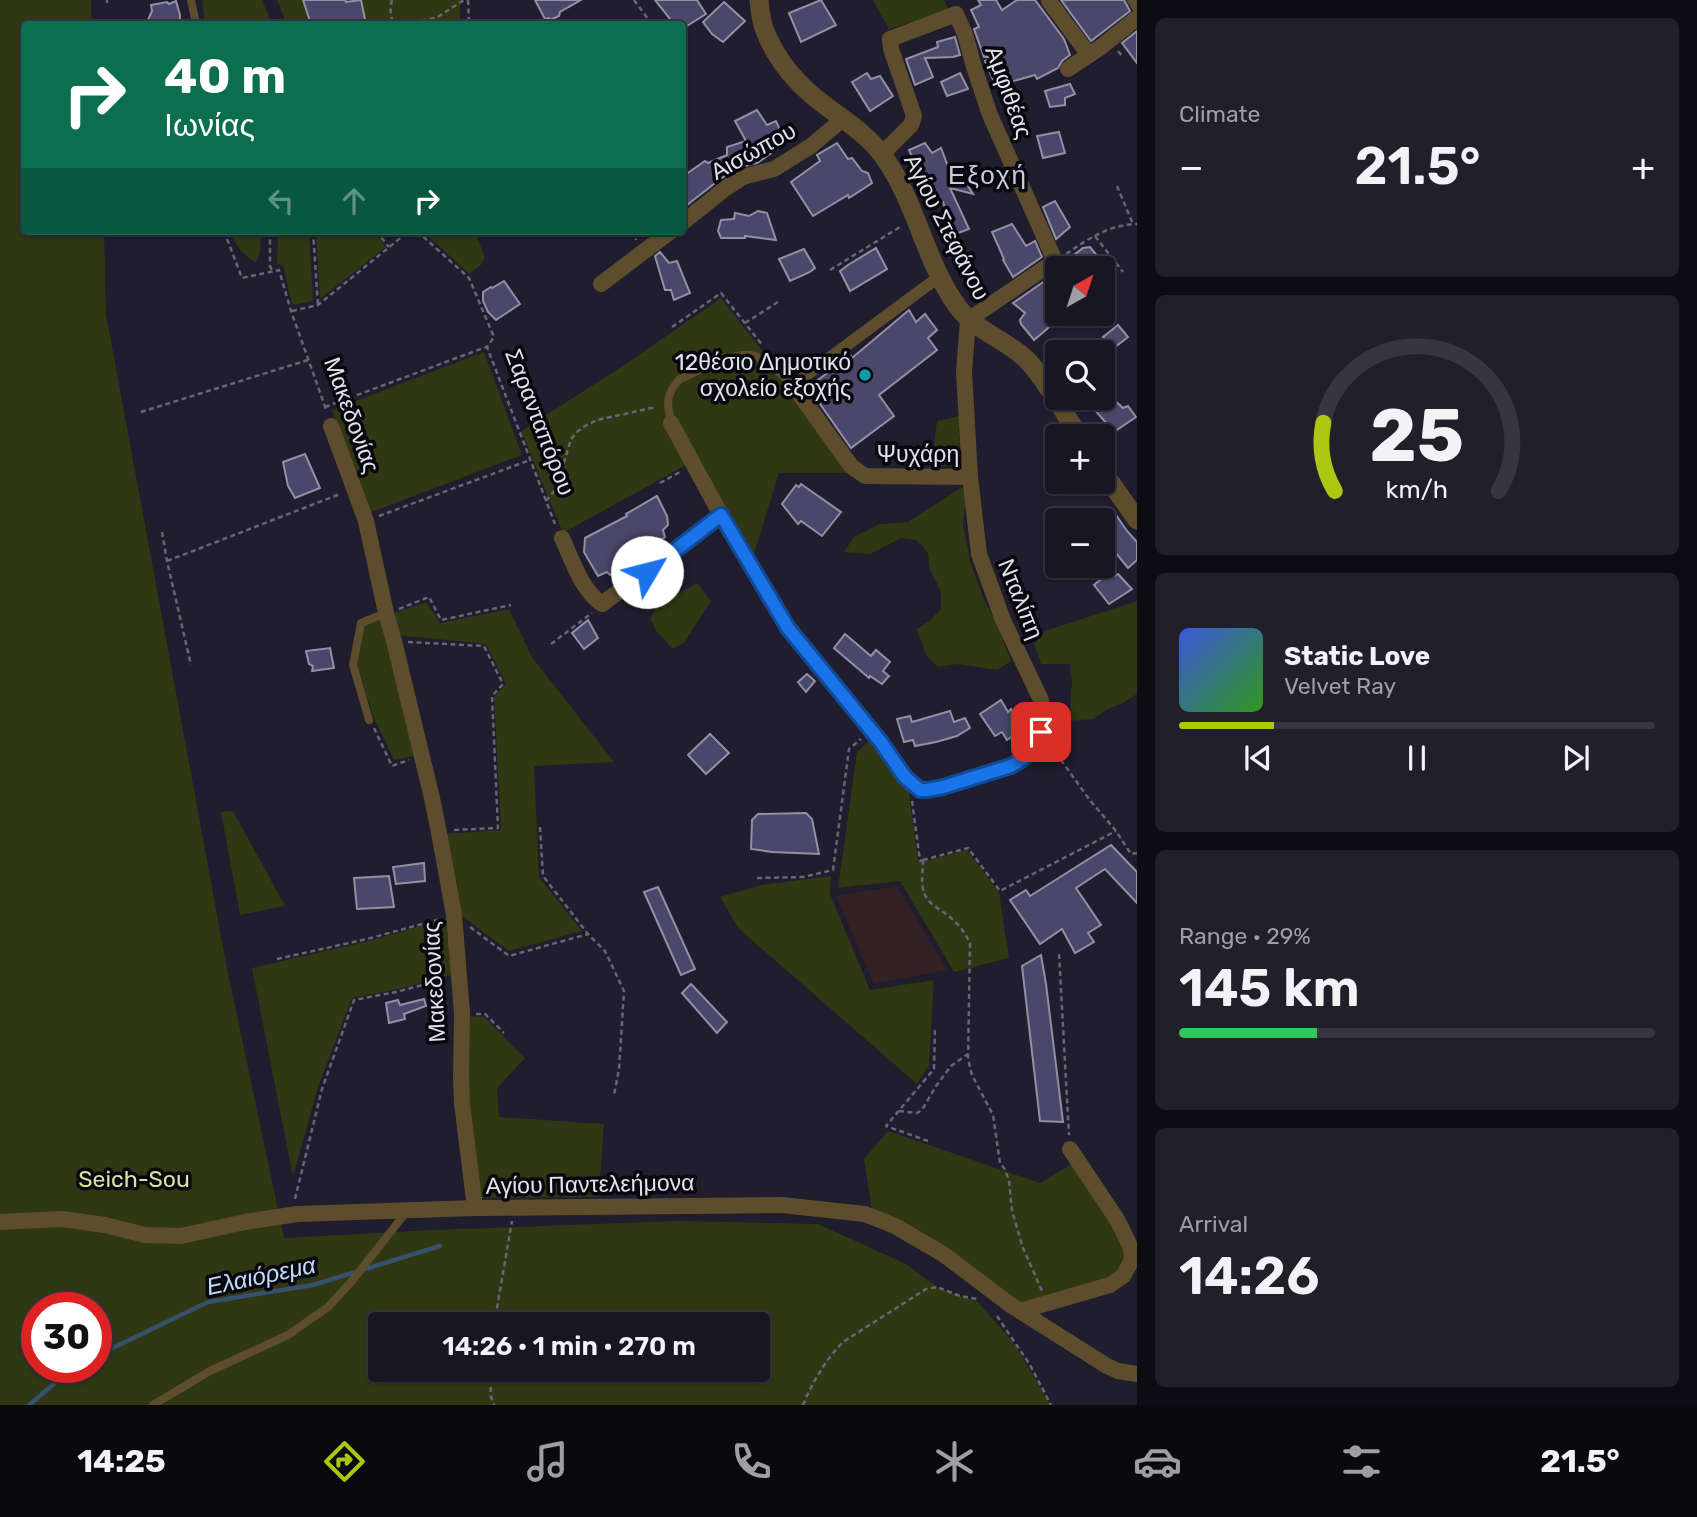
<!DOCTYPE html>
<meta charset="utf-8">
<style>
:root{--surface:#171622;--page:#201f2a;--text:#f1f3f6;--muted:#9e9fa5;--line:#363540;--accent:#adc60f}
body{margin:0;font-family:Rubik,sans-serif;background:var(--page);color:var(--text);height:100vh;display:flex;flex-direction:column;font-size:26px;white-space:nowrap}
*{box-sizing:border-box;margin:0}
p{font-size:23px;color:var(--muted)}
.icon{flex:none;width:38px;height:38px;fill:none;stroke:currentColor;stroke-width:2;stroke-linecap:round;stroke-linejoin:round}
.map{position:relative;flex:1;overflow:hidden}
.sheet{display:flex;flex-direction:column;gap:18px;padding:18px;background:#0d0c13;width:560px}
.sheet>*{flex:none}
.banner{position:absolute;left:21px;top:21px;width:665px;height:214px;border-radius:7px;box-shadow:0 2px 5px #0004,0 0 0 2px var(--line);background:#0b6e4f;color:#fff;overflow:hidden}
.needle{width:46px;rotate:39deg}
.buttons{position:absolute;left:1045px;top:256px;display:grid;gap:14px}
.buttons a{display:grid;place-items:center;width:70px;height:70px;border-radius:7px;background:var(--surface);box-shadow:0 2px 5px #0004,0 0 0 2px var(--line);font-size:35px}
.speed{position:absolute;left:21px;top:1292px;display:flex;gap:14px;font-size:35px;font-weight:700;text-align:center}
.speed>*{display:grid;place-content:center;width:91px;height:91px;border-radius:50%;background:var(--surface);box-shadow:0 2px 5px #0004,0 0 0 2px var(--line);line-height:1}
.speed .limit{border:10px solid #d22;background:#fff;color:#111}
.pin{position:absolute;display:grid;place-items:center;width:60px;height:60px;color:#fff;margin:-30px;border-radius:14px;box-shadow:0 4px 10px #0006}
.me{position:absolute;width:77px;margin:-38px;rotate:53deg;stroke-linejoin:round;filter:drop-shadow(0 0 5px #0008)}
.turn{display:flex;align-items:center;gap:24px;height:147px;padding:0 28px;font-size:32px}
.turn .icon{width:91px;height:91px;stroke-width:2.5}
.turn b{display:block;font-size:49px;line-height:60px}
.lanes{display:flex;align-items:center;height:66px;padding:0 28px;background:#0003;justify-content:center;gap:35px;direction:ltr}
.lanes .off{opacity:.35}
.big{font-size:52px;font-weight:600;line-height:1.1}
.sheet .card{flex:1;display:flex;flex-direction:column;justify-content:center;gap:10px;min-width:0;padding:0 24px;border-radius:10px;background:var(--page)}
.sheet .dial{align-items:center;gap:0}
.dial svg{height:182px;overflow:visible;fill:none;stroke:var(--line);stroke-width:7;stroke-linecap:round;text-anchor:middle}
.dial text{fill:var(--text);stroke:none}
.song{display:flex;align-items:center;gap:21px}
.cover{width:84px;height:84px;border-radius:10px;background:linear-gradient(135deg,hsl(230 70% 55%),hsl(110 70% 35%))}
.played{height:7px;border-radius:4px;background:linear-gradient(90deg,var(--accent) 20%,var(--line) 20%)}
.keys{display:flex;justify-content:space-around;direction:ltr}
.heat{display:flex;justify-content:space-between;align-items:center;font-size:38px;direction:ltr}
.charge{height:10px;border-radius:5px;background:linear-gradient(90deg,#34c759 29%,var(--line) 0)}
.trip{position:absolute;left:368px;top:1312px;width:402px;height:70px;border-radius:7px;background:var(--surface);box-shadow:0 2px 5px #0004,0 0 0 2px var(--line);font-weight:600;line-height:70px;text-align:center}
.menu{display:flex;height:112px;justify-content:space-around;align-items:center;background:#09090e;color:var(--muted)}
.menu .icon{width:49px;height:49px}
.menu .on{color:var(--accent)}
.menu b{font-size:32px;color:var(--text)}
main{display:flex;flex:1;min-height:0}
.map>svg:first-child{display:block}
.education{fill:#332125}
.green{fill:#2f3713;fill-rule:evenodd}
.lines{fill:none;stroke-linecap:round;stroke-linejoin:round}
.stream{stroke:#35516c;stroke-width:4.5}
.building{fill:#4a476a;stroke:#9190a5;stroke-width:2}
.path{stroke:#676675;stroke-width:2.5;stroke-dasharray:5 3.5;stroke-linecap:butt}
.service{stroke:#5e4d2d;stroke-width:8}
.pedestrian{stroke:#5e4d2d;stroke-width:12}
.minor{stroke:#5e4d2d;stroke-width:16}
.tertiary{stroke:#5e4d2d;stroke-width:19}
.route-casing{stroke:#114b97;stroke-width:18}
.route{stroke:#1a73e8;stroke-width:12}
.culture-dot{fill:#0f9aa8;stroke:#09080f;stroke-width:2.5}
.labels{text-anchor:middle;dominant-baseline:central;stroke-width:7;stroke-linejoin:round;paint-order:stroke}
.street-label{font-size:23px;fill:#e2e2ed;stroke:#09080f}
.poi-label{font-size:23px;fill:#e2e2ed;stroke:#09080f;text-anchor:end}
.park-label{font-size:23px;fill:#d5e4a3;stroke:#09080f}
.water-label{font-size:24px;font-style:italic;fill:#bedbf9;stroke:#09080f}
.quarter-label{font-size:26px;letter-spacing:2px;fill:#cbcae1;stroke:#09080f}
</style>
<main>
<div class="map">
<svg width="1137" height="1405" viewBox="0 0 1137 1405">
<rect width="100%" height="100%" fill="#1f1d2e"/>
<!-- education -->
<polygon class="education" points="897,886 947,970 874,984 836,896"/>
<!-- green -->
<g class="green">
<path d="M0 0H91L92 24H24V231H104L106 314 226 963 284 1238 433 1230 675 1221 818 1224 906 1264 940 1289 977 1301 1013 1342 1051 1405H0ZM37 1307H96V1367H37ZM380 1325H758V1370H380Z"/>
<polygon points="202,0 262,0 269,16 267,24 205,24"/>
<polygon points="277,0 460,0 460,24 284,24 284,17"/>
<polygon points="873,0 944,0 948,10 889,29"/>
<polygon points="228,231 261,231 260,253 255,263 241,251"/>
<polygon points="278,231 309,231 313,301 292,305 283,265 277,264"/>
<polygon points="316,231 374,231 386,247 320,299"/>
<polygon points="423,231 475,231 485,258 481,265 469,274"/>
<polygon points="721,298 787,382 854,473 779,473 754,554 750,555 697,459 563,533 521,431 626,364"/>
<polygon points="484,352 522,455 369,513 332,410"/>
<polygon points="959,416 960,466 931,466 937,421"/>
<polygon points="962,487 966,498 963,524 970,561 984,600 995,620 1011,661 997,670 957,664 938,667 926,655 917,629 930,620 941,609 941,591 930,570 928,553 917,540 901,538 870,554 844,552 854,537 880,524 908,522"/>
<polygon points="697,583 711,601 684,643 673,649 657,632 650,619 657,605"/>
<polygon points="1137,601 1137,694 1123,703 1108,709 1093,719 1069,721 1072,682 1070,664 1041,664 1034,644 1045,631"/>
<polygon points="426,602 440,623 509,609 532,657 614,762 534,766 539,877 582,931 509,951 456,912 442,834 501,830 494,697 506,684 486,644 396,635 389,615"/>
<polygon points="384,617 419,755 394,760 374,718 357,666 364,625"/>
<polygon points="870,740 908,785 918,863 967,850 999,892 1009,958 954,972 900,881 838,888 857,752"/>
<polygon points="233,811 285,906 240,915 221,812"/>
<polygon points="831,876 830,894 870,990 934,980 929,1065 917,1084 739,929 720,897 761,885"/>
<polygon points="452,917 455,974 399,989 352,998 318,1087 293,1177 252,968 369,941"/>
<polygon points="467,1016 484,1017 525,1058 497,1088 499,1117 604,1124 599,1197 481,1198 465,1076"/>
<polygon points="888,1131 1040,1183 1075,1162 1113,1221 1126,1252 1123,1264 1110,1278 1022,1304 962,1260 872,1211 864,1159"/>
</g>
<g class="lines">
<!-- stream -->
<g class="stream">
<polyline points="96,1356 208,1302 313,1285 440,1246"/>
<polyline points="29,1405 74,1367"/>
</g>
</g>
<!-- building -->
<g class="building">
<polygon points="303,0 345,0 346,2 361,0 366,24 311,24"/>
<polygon points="535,0 581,0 560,12 559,16 550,20 549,18 545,19"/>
<polygon points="655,0 697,0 706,14 682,29 682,24 674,24"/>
<polygon points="821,0 836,25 801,42 789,13"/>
<polygon points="978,0 996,0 1002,10 1017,0 1035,0 1064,39 1070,55 1062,61 1058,68 1037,79 1035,75 1003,84 1000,80 994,82 985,61 994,57 984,57 974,29 979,27 971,10 981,5"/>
<polygon points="1061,0 1124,0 1130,11 1091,41"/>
<polygon points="176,1 180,15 180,24 146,24 152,11 151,5 167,2 169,4"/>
<polygon points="724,2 745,21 723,42 712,34 703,22"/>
<polygon points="1137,31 1137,63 1122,43"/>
<polygon points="955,37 960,55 953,57 925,58 933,77 915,85 906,59 938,47 937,42"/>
<polygon points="867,73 871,79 880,76 893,96 870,111 852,82"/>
<polygon points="960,73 968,89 947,96 941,82"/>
<polygon points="1070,84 1075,94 1065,98 1065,105 1050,107 1045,91"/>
<polygon points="757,110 767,125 776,121 786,143 757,163 737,168 719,180 682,209 682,177 705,161 708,163 727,155 727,147 746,141 735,121"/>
<polygon points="1059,132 1065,153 1043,158 1037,136"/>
<polygon points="837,143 848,159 852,158 862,171 868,173 872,183 849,198 848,195 813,216 791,182 820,161 817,155"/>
<polygon points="925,143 932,153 941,148 952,177 960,173 973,194 950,188 969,229 953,235 943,202 940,203 929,184 925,186 909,150"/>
<polygon points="1055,201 1070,227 1056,239 1043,207"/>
<polygon points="758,211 767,213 776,240 745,236 745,238 721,238 718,231 721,220 734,219 735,213 749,216"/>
<polygon points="1012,224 1026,246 1035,241 1042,257 1013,277 1003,260 1004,259 992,232"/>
<polygon points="1090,247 1107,268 1063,268 1070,258 1083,248"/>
<polygon points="876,248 887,269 850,291 840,271 848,265"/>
<polygon points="804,249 815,268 810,272 790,281 779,259"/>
<polygon points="660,252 669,263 677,261 690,293 674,300 671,290 665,290 655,256"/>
<polygon points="1046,280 1057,293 1054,307 1061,317 1034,340 1021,324 1020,320 1025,313 1013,303"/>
<polygon points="504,281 520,304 496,320 488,312 483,301 483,292 491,287 492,288"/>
<polygon points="909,310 916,322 925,314 937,330 928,338 937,350 879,395 894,416 851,448 808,387 851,356 852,358"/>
<polygon points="1118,325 1128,337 1114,348 1103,337"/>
<polygon points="1111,397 1123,408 1128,406 1136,417 1114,432 1093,408 1100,401"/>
<polygon points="305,454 320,488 295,498 288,486 283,462"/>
<polygon points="801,484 841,512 822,536 801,521 798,524 782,504 796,485 799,487"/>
<polygon points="657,496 667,516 668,525 663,530 665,537 631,558 628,563 610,575 607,572 598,576 584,552 585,538 627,516 626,514"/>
<polygon points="1114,512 1127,531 1137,542 1137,560 1128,568 1102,536 1102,518"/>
<polygon points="1118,574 1132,589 1109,604 1094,585 1105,576 1109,579"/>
<polygon points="588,620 598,638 584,649 572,633"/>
<polygon points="845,634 871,656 876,650 890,662 883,671 889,676 882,684 870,676 869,678 834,648"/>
<polygon points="330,648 334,668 312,671 313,666 309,664 306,651"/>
<polygon points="807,674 815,681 806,692 798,682"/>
<polygon points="1001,700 1008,712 1011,709 1024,728 1007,740 1002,732 995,736 980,714"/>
<polygon points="950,711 954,722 965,718 970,728 957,736 936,742 915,746 913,740 904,742 897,719 910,716 912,722"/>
<polygon points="710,734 729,753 706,774 688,755"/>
<polygon points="806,813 812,819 819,854 772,852 751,849 752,820 758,814"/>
<polygon points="1111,845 1137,872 1137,903 1105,869 1076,888 1101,925 1088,933 1094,942 1075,953 1062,929 1040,944 1010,900 1026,890 1030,896"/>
<polygon points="424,863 425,881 396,884 393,867"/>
<polygon points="389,876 394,907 357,909 354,878"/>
<polygon points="658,887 695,969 681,975 644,892"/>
<polygon points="1041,955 1046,984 1063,1122 1040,1121 1022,966"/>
<polygon points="691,984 727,1022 717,1033 682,993"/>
<polygon points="424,999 426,1006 404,1014 405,1019 389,1023 386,1003 398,1000 400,1005"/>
</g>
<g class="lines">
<!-- path -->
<g class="path">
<polyline points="107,0 107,3"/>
<path d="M392 0C390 8 390 15 393 22L404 23 436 18 464 0"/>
<polyline points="468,0 469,24"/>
<polyline points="634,0 651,23"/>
<polyline points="1118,51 1123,57"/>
<polyline points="1117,186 1133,224"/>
<polyline points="224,231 242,278 279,270 291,311 327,412"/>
<polyline points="270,231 270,266 273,272"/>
<polyline points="313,231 318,305"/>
<polyline points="376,231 389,247"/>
<polyline points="417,231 469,278 494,337 487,347 555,524"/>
<polyline points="632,231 636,240"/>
<polyline points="1095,236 1123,272"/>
<path d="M1066 254C1090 238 1108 225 1137 224"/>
<polyline points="830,270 900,227"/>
<polyline points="292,311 318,305 409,231"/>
<polyline points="745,323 778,302"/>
<polyline points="672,327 721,293 763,346"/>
<polyline points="325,407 486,347"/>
<polyline points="141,412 308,360"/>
<polyline points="660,483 680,472"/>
<polyline points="546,501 556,489 571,439 578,431 585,426 597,420 656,407"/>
<polyline points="379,516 530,460"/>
<polyline points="162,532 167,561 191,665"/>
<polyline points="167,561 340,494"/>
<polyline points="399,609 429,597 441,620 511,605"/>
<polyline points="408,642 484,646 503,684 492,696 498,828 453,830"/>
<polyline points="551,644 592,613"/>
<polyline points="374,728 392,766 409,760"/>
<polyline points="1053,743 1069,736"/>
<polyline points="1051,746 1089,799 1116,831 1131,854 1137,853"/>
<polyline points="912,801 920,861 923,860"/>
<polyline points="540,827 543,876 588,934 605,951 624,991 619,1069 614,1095"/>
<path d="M923 860C923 869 921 880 923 889 926 904 939 908 950 917 959 925 966 933 970 944L968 1059 972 1075 993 1115 1000 1163 1004 1168 1009 1180 1012 1211 1023 1248 1042 1291"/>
<polyline points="923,860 968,848 1000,891 1116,831"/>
<polyline points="757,878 803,877 833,870 849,749 861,739"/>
<polyline points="470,927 509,956 588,934"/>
<polyline points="1059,954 1069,1135"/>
<polyline points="277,959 367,939 440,919"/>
<polyline points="476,1014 485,1014 504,1033"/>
<polyline points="899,1111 917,1113 922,1110 936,1086 951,1066 968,1054"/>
<polyline points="928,1141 886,1126 934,1069 935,1027"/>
<polyline points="295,1199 322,1089 354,1000 396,992 445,979"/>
<polyline points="997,1316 1030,1365 1051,1405"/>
<polyline points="494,1325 512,1221"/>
<polyline points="490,1370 491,1397 494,1405"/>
<path d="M803 1405C812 1383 826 1359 843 1342L926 1289 937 1287 960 1296 978 1299"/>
</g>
<!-- service -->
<g class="service">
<polyline points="191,0 196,24"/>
<path d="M671 423C667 404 665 394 680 379 699 371 739 347 758 357 771 363 782 376 793 385"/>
<polyline points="369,720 353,665 361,623 386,613"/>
<polyline points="153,1405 210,1371 288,1335 328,1307 352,1281 407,1211"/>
</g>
<!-- pedestrian -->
<g class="pedestrian">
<polyline points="1133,0 1137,6"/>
<polyline points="793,385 940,276"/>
</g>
<!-- minor -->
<g class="minor">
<polyline points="1050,0 1049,1 1089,55"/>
<polyline points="1068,69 1101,47 1137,18"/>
<polyline points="682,223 726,188 743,177 774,169 811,146 844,118"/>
<polyline points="601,284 671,231"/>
<polyline points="793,385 851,466 865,476 970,477"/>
<polyline points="671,423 721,515 788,628 880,741 910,783 920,790 936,789 1011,766 1024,758 1034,748 1041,732 1044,716 1041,700 1003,620 979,554 970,477 964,372 968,320 1055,261 990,115 974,67 965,34 956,14 890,39 891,49 914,116 911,125 882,154"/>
<polyline points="331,426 366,521 386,613 394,641 432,798 440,838 454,915 462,1013 461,1078 462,1103 475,1208"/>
<path d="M562 538C572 560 582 591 602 604L721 515"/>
<polyline points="0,1222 62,1219 105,1225 145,1235 181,1236 245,1222 297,1214 475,1208 782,1205 865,1214 895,1226 943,1254 1012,1306 1107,1366 1118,1371 1137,1374"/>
<polyline points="1020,1311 1110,1285 1123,1276 1132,1260 1131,1248 1118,1221 1070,1149"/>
</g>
<!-- tertiary -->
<g class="tertiary">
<path d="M759 0C760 10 761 22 765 31 775 56 792 78 812 95 835 115 862 129 881 153 916 199 924 260 957 306 975 331 1006 339 1028 361 1048 383 1063 411 1079 436"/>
<polyline points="1102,470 1137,520"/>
</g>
</g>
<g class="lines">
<defs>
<polyline id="route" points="647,572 721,515 788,628 880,741 905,777 920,790 927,790 943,787 1011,766 1024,758 1034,748 1041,732"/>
</defs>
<!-- route casing -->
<use href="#route" class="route-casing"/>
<!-- route -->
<use href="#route" class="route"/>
</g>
<!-- markers -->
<circle class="culture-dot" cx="865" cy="375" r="7"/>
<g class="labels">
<!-- street labels -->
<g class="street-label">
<text transform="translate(1009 92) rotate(70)">Αμφιθέας</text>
<text transform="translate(753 151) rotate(-29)">Αισώπου</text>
<text transform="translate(947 227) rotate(63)">Αγίου Στεφάνου</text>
<text transform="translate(352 415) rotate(70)">Μακεδονίας</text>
<text transform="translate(540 422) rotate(69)">Σαρανταπόρου</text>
<text x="918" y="454">Ψυχάρη</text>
<text transform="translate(1021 599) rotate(68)">Νταλίπη</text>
<text transform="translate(434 982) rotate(-93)">Μακεδονίας</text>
<text transform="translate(590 1184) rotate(-1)">Αγίου Παντελεήμονα</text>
</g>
<!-- poi labels -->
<g class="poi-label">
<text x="851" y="362">12θέσιο Δημοτικό<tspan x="851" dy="26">σχολείο εξοχής</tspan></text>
</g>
<!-- park labels -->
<g class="park-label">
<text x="134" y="1179">Seich-Sou</text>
</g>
<!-- water labels -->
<g class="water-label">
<text transform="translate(261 1276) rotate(-12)">Ελαιόρεμα</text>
</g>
<!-- quarter labels -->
<g class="quarter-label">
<text x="988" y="175">Εξοχή</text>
</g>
</g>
</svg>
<div class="buttons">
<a><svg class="needle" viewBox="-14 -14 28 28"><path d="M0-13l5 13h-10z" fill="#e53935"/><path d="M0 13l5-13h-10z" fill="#9e9fa5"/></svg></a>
<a><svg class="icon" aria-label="search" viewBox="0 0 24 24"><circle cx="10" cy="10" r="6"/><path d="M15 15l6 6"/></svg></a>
<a>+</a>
<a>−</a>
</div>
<div class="speed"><div class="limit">30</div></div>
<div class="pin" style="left:1041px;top:732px;background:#d93025"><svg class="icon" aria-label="arrive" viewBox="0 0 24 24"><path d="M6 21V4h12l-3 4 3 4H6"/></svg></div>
<svg class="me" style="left:647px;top:572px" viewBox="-20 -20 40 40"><circle r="19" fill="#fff"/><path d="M0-13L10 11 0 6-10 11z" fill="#1a73e8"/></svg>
<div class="trip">14:26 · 1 min · 270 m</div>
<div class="banner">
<div class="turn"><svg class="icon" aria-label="right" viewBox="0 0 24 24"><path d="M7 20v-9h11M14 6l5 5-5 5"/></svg><div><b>40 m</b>Ιωνίας</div></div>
<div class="lanes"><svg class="icon off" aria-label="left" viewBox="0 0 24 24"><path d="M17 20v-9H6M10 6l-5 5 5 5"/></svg><svg class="icon off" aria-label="ahead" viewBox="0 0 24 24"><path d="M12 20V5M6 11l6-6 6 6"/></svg><svg class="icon" aria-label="right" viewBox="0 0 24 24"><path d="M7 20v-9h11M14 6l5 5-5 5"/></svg></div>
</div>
</div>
<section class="sheet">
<div class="card"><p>Climate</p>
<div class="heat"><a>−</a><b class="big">21.5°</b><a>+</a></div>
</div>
<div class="card dial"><svg viewBox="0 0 100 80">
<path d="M14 69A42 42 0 1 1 86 69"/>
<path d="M14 69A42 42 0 0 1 9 39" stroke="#adc60f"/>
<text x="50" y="56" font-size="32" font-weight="700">25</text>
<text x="50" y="72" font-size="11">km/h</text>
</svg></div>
<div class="card">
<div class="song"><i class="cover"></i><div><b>Static Love</b><p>Velvet Ray</p></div></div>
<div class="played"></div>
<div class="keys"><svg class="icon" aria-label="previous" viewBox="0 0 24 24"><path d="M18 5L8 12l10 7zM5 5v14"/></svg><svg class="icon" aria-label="pause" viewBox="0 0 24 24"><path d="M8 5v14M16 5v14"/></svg><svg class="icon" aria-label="next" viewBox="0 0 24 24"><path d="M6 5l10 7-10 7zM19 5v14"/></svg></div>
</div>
<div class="card"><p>Range · 29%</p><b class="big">145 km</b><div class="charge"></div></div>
<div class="card"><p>Arrival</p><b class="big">14:26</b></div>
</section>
</main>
<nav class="menu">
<b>14:25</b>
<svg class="icon on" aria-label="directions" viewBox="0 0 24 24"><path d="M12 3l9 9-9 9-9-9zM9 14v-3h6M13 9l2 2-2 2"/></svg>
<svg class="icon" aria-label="music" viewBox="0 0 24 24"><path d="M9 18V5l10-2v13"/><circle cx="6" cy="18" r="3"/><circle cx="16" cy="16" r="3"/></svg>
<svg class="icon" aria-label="phone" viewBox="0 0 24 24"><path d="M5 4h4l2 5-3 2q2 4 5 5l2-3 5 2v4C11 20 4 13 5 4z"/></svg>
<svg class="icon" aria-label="climate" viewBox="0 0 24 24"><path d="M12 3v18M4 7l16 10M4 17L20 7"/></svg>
<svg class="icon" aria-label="car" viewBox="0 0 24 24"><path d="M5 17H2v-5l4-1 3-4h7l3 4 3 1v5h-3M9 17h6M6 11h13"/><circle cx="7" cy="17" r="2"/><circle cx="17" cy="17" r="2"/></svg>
<svg class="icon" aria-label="filters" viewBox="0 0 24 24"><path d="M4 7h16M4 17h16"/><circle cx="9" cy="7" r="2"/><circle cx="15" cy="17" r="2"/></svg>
<b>21.5°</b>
</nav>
